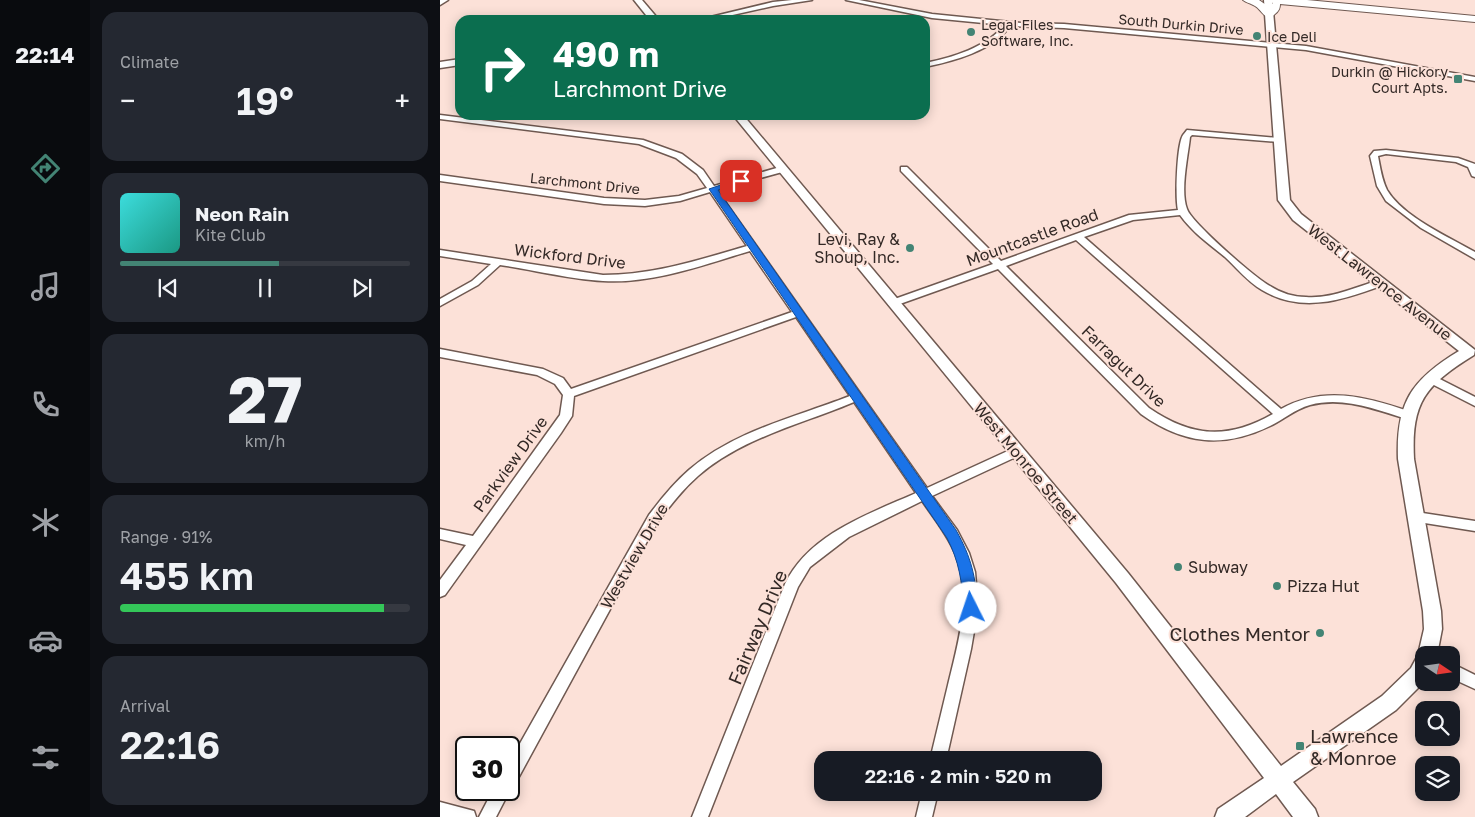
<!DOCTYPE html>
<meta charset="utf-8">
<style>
:root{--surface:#171b24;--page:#242831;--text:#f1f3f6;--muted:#9ea1a6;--line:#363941;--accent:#438474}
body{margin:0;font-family:"Golos Text",sans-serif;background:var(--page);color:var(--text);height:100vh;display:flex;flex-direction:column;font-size:19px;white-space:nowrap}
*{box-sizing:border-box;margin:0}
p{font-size:16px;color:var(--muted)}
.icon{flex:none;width:28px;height:28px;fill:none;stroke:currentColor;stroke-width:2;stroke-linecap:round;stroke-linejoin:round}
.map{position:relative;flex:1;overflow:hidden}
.drawer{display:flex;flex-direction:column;gap:12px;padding:12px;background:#0d0f14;width:350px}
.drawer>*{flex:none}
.top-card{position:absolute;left:15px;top:15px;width:475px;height:105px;border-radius:15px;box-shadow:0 2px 12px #0003;background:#0b6e4f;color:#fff;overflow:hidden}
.needle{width:32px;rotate:103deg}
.fabs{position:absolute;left:975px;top:646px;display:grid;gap:10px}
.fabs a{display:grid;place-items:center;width:45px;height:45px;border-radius:10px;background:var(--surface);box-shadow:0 2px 12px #0003;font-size:25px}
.speed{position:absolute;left:15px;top:736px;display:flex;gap:10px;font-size:25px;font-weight:700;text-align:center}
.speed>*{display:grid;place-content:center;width:65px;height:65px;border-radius:50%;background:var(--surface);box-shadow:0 2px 12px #0003;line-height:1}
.speed .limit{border:2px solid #111;border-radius:8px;background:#fff;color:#111}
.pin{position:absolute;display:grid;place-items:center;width:42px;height:42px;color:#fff;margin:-21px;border-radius:10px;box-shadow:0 2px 8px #0006}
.me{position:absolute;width:55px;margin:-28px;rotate:356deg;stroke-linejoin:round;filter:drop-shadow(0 0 4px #0008)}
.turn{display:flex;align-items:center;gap:18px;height:105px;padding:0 15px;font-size:22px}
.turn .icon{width:65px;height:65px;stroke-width:2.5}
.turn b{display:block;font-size:35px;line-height:42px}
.big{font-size:38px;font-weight:600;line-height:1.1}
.drawer .widget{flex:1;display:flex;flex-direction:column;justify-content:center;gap:8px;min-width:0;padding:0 18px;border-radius:15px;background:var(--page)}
.drawer .dial{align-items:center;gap:0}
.dial b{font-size:65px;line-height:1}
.song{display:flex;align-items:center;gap:15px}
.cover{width:60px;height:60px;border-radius:8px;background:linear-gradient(135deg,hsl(180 70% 55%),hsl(170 70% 35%))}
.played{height:5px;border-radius:2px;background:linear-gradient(90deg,var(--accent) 55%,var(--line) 55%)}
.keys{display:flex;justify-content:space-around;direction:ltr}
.heat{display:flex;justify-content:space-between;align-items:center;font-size:28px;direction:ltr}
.charge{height:8px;border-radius:4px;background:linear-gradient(90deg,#34c759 91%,var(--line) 0)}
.trip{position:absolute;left:374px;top:751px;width:288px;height:50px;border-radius:15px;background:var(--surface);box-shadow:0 2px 12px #0003;font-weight:600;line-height:50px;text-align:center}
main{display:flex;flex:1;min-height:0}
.dock{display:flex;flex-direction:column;width:90px;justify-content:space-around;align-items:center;background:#090b0e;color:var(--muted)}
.dock .icon{width:35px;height:35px}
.dock .current{color:var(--accent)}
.dock b{font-size:22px;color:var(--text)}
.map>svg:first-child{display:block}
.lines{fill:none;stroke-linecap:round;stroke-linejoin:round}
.street-casing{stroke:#6f5951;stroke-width:3}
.secondary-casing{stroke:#6f5951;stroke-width:3}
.highway-casing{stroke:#6f5951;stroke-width:2}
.street{fill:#fff;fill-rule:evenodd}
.secondary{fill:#fff;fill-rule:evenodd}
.highway{fill:#fff;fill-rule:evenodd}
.route{fill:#1a73e8;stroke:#114b97}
.poi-dot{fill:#438474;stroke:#fce1d8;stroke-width:2}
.labels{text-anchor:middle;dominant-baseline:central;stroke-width:4;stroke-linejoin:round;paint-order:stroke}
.far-poi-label{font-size:14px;fill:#332926;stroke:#fce1d8;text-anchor:start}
.far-street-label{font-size:14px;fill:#332926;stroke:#fce1d8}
.street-label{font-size:16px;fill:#332926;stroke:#fce1d8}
.poi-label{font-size:16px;fill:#332926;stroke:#fce1d8;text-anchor:start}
.near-street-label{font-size:19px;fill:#332926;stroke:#fce1d8}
.near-poi-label{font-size:19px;fill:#332926;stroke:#fce1d8;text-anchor:end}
</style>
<main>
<nav class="dock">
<b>22:14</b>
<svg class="icon current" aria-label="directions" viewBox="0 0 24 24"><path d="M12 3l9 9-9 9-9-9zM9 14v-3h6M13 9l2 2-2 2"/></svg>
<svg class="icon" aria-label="music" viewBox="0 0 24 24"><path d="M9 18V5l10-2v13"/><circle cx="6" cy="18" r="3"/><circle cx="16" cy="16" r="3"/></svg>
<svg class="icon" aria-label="phone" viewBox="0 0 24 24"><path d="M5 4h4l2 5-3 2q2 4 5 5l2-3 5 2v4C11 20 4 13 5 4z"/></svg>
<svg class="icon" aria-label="climate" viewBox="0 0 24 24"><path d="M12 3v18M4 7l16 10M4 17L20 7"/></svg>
<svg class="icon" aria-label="car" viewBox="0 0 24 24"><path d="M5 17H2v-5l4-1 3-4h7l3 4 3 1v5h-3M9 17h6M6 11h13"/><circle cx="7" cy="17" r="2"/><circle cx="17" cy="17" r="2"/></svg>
<svg class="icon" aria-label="filters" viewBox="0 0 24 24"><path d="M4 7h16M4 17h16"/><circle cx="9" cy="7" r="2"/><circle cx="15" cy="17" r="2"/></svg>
</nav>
<section class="drawer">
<div class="widget"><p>Climate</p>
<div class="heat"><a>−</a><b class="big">19°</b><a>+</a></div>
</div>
<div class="widget">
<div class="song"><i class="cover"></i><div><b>Neon Rain</b><p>Kite Club</p></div></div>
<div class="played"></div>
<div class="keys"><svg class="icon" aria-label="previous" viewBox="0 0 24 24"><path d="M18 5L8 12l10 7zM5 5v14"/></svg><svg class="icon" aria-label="pause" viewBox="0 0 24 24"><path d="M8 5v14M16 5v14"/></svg><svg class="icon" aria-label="next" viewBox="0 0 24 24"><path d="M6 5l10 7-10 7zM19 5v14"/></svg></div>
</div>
<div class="widget dial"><b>27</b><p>km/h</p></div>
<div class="widget"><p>Range · 91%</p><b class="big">455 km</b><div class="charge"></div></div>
<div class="widget"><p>Arrival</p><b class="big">22:16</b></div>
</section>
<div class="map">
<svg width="1035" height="817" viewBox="0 0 1035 817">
<rect width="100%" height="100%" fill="#fce1d8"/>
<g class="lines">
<defs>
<g id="street">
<polygon points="0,0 8,0 0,5"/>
<polygon points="352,0 372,0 333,6 270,20 258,20 333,2"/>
<path d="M406 0H419L492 14 581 23 624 24 866 46 1035 77V81L866 50 624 28 570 26C552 51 514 61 485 67V63C511 58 548 47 564 25L492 18Z"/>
<path d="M0 115 203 140 242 154 263 170 274 186 340 167H346V171L277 190 487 488 572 449H580L582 452 580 455 492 496 517 530 529 553 535 572 538 608 531 649 506 760H490C496 735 502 710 508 685 518 643 533 595 515 553 507 534 494 518 482 501L409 537 370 567 358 587 268 817H252L345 584C369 534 429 514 476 493L414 402C362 424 301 438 258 476 242 490 230 506 217 523L75 784 69 786V763L209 515C221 499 234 483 249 470 294 431 356 417 410 396L356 317 134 396 132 416 121 433 5 595 0 597V580L26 545 0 539V529L33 536 120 415 123 395 115 384 97 375 0 357V349L103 369 123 378 131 389 352 312 310 251C263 265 213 284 163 281 129 279 94 270 60 265L38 285 0 306V299L32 281 51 264 0 256V250L163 275C213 275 259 260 307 246L270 192 240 201 205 206 164 204 0 181V175L164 198 205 200 239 196 267 188 257 174 236 158 199 144 0 119Z"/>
<path d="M747 130 839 138 843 140 839 142 752 135 750 137C748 156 740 191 747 209 751 222 815 278 830 286 841 293 853 297 866 297 892 299 915 287 940 280L945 283 943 285C903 300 862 314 822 290 808 282 797 268 785 257 769 244 752 232 740 215L693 220 644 237 841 409C884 385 927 397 971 412L973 415 971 418 967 419C936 410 904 396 870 405 855 409 843 420 830 426 783 449 743 444 701 414L558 269 457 305H449L448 303 449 301 553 264 461 171V167H467L561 261 689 215 738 210C735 197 737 149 742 137 743 134 746 132 747 130ZM636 240 833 414C788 440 751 437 709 408L566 266Z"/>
<path d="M946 150 1018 158 1035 164V177L1032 176 1028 167 1016 162 946 154 938 156C940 167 942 180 947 190 963 217 1009 237 1035 252V259L981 228 946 201 937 186 930 156 934 151Z"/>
<polygon points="990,374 1035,397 1035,406 986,381 985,378"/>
<polygon points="976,512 1035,521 1035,531 972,521 970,517 972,513"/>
<polygon points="1011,663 1035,675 1035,689 1011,678"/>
<polygon points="69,787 70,790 56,817 39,817 53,790 69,790"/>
<polygon points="482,792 498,792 492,817 476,817"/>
<polygon points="0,802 34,811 36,817 0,817"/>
</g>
<g id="secondary">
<polygon points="194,0 202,0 219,20 210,20"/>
<path d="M824 0H832L850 200 861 214 1035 350 1034 355C986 385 971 401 974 459L1001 611 1002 629 997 655H984V682L956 710 853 782 875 809 878 817H853L836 794 805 817H775L778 809 824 778 676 583 293 115H303L688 573 841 766 942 696 971 668 978 655 984 629 983 611 958 459C956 403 971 380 1019 351L853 220 838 200Z"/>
<polygon points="20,59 20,65 0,68 0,62"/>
</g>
<path id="highway" d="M803 0H819L829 7 833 3 825 0H867L1035 16V22L840 4C840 8 839 11 835 14 826 23 822 10 815 6 810 3 807 3 803 0Z"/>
</defs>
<!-- street casing -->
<use href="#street" class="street-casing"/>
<!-- secondary casing -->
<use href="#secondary" class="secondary-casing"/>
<!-- highway casing -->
<use href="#highway" class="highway-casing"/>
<!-- street -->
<use href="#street" class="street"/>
<!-- secondary -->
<use href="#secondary" class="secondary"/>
<!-- highway -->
<use href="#highway" class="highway"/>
</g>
<!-- route -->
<path class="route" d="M301 178 304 179V183L278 190 516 530C532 559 535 575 538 608L536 612 531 614 526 612 524 608C522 582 519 561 507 538L269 189Z"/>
<!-- markers -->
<g class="poi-dot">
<circle cx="531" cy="32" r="5"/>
<circle cx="817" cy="36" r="5"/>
<rect x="1013" y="74" width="10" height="10" rx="2.5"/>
<circle cx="470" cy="248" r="5"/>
<circle cx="738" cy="567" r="5"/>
<circle cx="837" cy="586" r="5"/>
<circle cx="880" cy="633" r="5"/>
<rect x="855" y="741" width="10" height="10" rx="2.5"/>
</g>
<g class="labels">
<!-- far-poi labels -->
<g class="far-poi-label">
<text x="541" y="24">Legal Files<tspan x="541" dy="16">Software, Inc.</tspan></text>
<text x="827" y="36">Ice Deli</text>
<text x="1008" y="71" text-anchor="end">Durkin @ Hickory<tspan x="1008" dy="16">Court Apts.</tspan></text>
</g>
<!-- far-street labels -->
<g class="far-street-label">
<text transform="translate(741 24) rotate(5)">South Durkin Drive</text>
<text transform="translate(145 183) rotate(6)">Larchmont Drive</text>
</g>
<!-- street labels -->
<g class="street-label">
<text transform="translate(592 237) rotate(-20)">Mountcastle Road</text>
<text transform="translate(130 256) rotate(7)">Wickford Drive</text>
<text transform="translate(940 282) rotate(38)">West Lawrence Avenue</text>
<text transform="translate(684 366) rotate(44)">Farragut Drive</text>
<text transform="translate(586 463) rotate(50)">West Monroe Street</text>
<text transform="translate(70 464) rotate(-54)">Parkview Drive</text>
<text transform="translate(194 556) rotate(-60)">Westview Drive</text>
</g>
<!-- poi labels -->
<g class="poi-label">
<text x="460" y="239" text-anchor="end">Levi, Ray &amp;<tspan x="460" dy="18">Shoup, Inc.</tspan></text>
<text x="748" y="567">Subway</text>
<text x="847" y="586">Pizza Hut</text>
</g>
<!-- near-street labels -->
<g class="near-street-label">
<text transform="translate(317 627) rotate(-67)">Fairway Drive</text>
</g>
<!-- near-poi labels -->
<g class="near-poi-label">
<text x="870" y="633">Clothes Mentor</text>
<text x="870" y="735" text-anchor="start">Lawrence<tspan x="870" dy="22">&amp; Monroe</tspan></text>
</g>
</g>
</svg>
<div class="fabs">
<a><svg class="needle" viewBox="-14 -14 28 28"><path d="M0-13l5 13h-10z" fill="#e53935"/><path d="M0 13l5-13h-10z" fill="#9ea1a6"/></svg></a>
<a><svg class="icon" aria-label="search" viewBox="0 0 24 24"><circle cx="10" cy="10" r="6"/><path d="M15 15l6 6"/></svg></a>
<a><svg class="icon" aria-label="layers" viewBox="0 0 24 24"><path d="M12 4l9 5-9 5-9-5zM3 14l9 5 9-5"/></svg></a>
</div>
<div class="speed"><div class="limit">30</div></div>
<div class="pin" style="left:301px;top:181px;background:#d93025"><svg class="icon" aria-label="arrive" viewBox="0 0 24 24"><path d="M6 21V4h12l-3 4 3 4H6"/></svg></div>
<svg class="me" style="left:531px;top:608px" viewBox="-20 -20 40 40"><circle r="19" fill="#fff"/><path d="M0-13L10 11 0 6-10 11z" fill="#1a73e8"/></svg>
<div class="trip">22:16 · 2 min · 520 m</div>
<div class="top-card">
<div class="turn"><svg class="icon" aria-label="right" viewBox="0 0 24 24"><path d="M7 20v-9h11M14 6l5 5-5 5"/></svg><div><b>490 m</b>Larchmont Drive</div></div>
</div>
</div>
</main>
